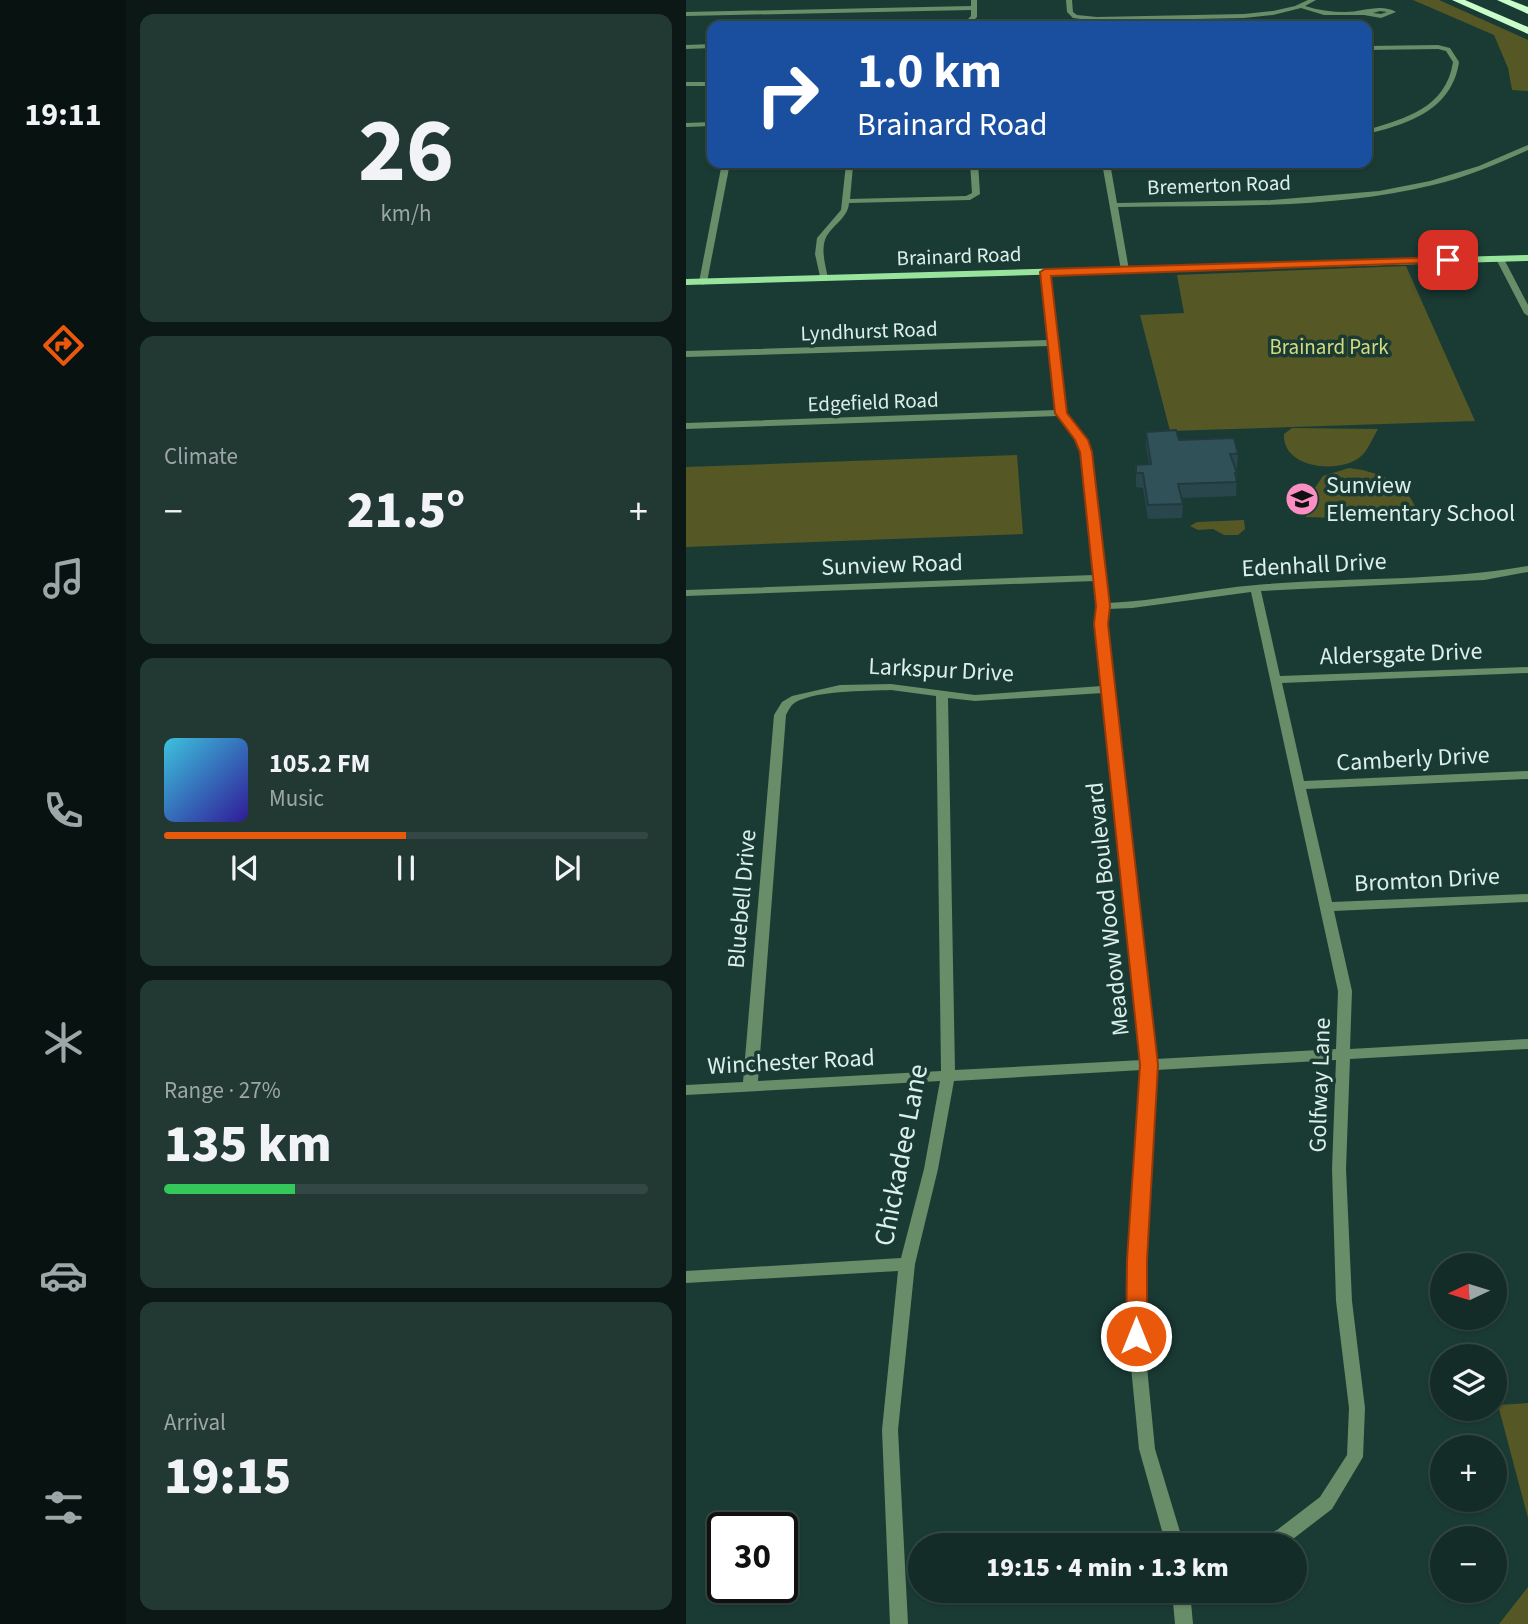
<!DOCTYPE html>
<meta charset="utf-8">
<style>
:root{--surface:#142c27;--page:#213833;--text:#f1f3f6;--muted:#9da7a7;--line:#334844;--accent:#ea580c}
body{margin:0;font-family:"Source Sans 3",sans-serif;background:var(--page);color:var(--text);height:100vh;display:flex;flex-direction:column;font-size:26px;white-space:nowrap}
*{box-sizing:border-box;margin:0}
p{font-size:23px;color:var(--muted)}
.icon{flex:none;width:38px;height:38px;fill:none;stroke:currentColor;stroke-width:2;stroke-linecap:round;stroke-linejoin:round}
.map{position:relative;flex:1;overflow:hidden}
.details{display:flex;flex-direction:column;gap:14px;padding:14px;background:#0b1815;width:560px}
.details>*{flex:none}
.banner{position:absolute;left:21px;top:21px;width:665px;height:147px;border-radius:14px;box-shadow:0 2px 5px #0004,0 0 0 2px var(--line);background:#1a4fa0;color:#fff;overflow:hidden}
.needle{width:46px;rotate:266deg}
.buttons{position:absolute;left:744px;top:1253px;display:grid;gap:14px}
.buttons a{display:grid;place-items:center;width:77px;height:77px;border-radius:50%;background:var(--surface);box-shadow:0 2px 5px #0004,0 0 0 2px var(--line);font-size:35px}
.speed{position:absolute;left:21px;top:1512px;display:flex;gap:14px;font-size:35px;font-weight:700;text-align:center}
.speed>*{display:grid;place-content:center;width:91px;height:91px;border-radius:50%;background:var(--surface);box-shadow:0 2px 5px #0004,0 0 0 2px var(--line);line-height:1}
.speed .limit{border:4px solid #111;border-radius:10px;background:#fff;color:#111}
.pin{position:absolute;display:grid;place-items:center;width:60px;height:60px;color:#fff;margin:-30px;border-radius:14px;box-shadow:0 4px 10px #0006}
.me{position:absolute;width:77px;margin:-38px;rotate:0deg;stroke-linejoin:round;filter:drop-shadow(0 0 5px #0008)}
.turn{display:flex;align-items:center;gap:24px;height:147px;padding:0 35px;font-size:32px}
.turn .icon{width:91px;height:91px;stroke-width:2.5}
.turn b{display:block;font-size:49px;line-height:60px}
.big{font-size:52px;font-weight:800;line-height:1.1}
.details .card{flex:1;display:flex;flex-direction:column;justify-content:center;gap:10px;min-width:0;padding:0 24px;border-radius:14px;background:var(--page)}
.details .dial{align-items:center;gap:0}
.dial b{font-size:91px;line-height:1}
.song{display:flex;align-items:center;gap:21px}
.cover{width:84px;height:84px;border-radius:10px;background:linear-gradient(135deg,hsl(190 70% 55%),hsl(250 70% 35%))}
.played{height:7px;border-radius:4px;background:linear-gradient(90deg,var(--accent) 50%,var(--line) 50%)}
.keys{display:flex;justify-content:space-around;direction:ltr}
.heat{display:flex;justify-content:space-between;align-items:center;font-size:38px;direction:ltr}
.charge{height:10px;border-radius:5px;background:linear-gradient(90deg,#34c759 27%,var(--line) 0)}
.trip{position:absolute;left:222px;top:1533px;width:399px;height:70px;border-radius:35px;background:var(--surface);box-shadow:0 2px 5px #0004,0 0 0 2px var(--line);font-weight:800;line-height:70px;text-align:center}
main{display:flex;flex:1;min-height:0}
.menu{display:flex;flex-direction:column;width:126px;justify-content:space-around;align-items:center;background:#081210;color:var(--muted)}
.menu .icon{width:49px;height:49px}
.menu .on{color:var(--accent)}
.menu b{font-size:32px;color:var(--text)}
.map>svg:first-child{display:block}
.green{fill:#555725}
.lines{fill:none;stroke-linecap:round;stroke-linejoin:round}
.minor{fill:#698c69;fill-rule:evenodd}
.major{fill:#99e49c;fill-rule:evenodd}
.highway{fill:#c9fdc9;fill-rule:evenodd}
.wall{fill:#2a464d}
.building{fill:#315159;stroke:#22393e;stroke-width:2}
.route{fill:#ea580c;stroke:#983908;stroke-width:2}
.labels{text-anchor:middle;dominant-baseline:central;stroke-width:7;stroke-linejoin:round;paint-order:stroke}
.far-street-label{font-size:21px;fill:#ddefea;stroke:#1a3b34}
.far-park-label{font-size:21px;fill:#d6da7f;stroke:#1a3b34}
.poi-label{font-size:24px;fill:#ddefea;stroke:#1a3b34;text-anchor:start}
.street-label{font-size:24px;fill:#ddefea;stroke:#1a3b34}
.near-street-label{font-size:28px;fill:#ddefea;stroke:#1a3b34}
</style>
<main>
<nav class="menu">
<b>19:11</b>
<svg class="icon on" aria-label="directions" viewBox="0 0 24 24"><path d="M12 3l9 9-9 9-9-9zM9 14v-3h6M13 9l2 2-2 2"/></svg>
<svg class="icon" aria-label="music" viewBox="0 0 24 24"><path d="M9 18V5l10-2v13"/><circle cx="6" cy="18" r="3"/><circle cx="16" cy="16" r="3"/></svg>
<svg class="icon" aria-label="phone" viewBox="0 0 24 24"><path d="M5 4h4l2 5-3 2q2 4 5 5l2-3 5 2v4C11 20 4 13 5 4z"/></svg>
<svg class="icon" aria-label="climate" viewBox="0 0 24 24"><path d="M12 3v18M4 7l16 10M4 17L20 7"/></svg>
<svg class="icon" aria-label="car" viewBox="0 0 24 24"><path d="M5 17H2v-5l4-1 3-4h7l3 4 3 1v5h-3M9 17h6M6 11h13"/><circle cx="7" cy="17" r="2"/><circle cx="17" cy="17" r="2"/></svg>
<svg class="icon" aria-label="filters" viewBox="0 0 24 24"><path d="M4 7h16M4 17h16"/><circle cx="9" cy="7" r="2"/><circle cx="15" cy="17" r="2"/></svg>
</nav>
<section class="details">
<div class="card dial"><b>26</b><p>km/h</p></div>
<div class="card"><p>Climate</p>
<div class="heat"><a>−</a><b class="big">21.5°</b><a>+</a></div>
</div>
<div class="card">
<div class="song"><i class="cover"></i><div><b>105.2 FM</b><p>Music</p></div></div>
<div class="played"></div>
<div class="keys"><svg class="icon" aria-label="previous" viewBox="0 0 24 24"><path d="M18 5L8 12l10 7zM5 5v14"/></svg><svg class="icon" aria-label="pause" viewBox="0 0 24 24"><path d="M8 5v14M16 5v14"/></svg><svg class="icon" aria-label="next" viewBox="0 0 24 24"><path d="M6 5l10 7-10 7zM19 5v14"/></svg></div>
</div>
<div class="card"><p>Range · 27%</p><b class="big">135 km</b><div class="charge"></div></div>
<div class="card"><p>Arrival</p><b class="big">19:15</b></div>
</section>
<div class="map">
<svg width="842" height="1624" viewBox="0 0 842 1624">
<rect width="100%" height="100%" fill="#1a3b34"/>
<!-- green -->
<g class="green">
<polygon points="727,0 753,0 842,40 842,91 826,90 822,68 808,35"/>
<polygon points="720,266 789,421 484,431 454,315 498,313 491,275"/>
<path d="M606 428 692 429C687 437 682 451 674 457 654 474 596 469 598 434Z"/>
<polygon points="331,455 337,534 0,547 0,467"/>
<path d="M663 468C690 471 720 482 730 509L715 520 620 517V501L637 476Z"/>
<polygon points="558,520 559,529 552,535 538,535 527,529 512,530 504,526 511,522"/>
<polygon points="842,1403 842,1518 812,1405"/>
<polygon points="842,1587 842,1624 813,1624"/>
</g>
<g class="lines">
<!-- minor -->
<g class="minor">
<polygon points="285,0 291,0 291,17 282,26 275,26 285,16 285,10 0,16 0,12 285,6"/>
<path d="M380 0H386L387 12 391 15 411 17 558 14 587 11 609 6 622 0H630L619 6C632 10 645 12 659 12 676 12 695 3 710 12L695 18 678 15H638L615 8 587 15 558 18 411 21 387 18 381 12ZM694 11 701 12 695 14 687 13Z"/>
<polygon points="26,44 26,48 0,49 0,45"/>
<path d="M752 45 764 48 773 62C766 110 722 124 681 134V130C720 118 760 108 767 62L760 51 752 49 681 50V46Z"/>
<rect x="0" y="82" width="26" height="4"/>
<polygon points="26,122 26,126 0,127 0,123"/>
<path d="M842 145V150C811 164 780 177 747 185 644 210 536 205 432 207L443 270 439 272 435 270 416 163H424L431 203 586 200 693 191 744 181 793 166Z"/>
<polygon points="36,163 44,163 21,282 17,285 13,282"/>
<path d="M284 163H292L294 194 284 200 163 203C162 219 144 226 139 240 135 252 140 267 142 279L135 281 129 254 131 238 155 210 160 164 167 166 164 199 280 196 286 193Z"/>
<polygon points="811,257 818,259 842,305 842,316 838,313 810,259"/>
<path d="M356 270 363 272 380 413 401 440 405 452 422 603C472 601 521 589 570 585 661 577 753 582 842 566V572L798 580 575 591 594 676 842 667V673L596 683 618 781 842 771V779L620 789 646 902 842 894V902L648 911 666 991 664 1049 842 1039V1049L664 1059 660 1169 666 1301 679 1408 677 1457 646 1509 603 1542 594 1545H562L565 1539 591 1530 634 1497 661 1455 663 1408 650 1301 646 1169 650 1060 470 1070 459 1260 458 1336 469 1449 498 1545H480L453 1449 442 1336 443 1260 456 1070 268 1081 252 1169 229 1264 212 1430 222 1624H204L196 1430 212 1271 0 1283V1271L215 1258 238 1169 254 1081 0 1095V1085L57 1082 88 715 96 702 106 696 154 685 205 684 289 695 416 686 410 624 412 606 409 581 0 596V590L408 575 395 452 391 440 372 416 0 429V423L370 410 363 346 0 357V351L362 340ZM565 592 652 991 650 1049 470 1059 420 624 422 609 446 608ZM205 690 250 696 255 1071 72 1081 100 715C101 713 104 707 106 705 122 690 183 691 205 690ZM417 693 456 1060 269 1070 262 698 289 701Z"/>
<polygon points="486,1591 504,1591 507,1624 489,1624"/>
</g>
<!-- major -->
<polygon class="major" points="842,255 842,261 0,285 0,279"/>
<!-- highway -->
<g class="highway">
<polygon points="766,0 779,0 842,27 842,34"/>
<polygon points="811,0 824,0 842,7 842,14"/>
</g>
</g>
<!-- wall -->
<polygon class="wall" points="460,432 552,454 551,468 549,468 551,473 550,496 496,498 497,504 496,518 462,519 457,488 450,487 450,465 463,464 460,446"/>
<!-- building -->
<polygon class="building" points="490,430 493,440 548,438 552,454 544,454 551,473 549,473 551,482 492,484 497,504 462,505 457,473 450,473 450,465 465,464 460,432"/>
<!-- route -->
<polygon class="route" points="762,257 766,258 766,262 365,276 381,413 402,440 406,452 424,606 422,624 472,1065 461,1260 461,1336 458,1343 450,1345 443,1343 440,1336 441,1260 454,1065 408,624 410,606 394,452 389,440 369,413 354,272 359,269"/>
<!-- icons -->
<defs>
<symbol id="school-disc" viewBox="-11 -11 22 22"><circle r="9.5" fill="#fb8fc4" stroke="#1a3b34"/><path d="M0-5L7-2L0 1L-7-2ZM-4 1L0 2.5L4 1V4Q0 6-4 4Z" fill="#111"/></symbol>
</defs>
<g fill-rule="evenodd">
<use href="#school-disc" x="597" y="480" width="38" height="38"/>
</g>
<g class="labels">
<!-- far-street labels -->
<g class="far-street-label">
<text transform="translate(533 185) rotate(-2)">Bremerton Road</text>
<text transform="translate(273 256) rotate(-2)">Brainard Road</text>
<text transform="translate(183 331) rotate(-2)">Lyndhurst Road</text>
<text transform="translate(187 402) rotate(-2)">Edgefield Road</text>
</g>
<!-- far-park labels -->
<g class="far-park-label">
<text x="643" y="347">Brainard Park</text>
</g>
<!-- poi labels -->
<g class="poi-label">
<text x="640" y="485">Sunview<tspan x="640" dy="28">Elementary School</tspan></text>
</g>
<!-- street labels -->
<g class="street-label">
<text transform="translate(206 565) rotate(-2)">Sunview Road</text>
<text transform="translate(628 565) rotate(-3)">Edenhall Drive</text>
<text transform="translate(715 654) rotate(-2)">Aldersgate Drive</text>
<text transform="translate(255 670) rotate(3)">Larkspur Drive</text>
<text transform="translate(727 759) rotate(-3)">Camberly Drive</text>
<text transform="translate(741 880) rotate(-3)">Bromton Drive</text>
<text transform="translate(56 899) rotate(-85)">Bluebell Drive</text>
<text transform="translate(422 909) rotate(-96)">Meadow Wood Boulevard</text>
<text transform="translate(105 1062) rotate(-3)">Winchester Road</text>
<text transform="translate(634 1085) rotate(-88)">Golfway Lane</text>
</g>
<!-- near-street labels -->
<g class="near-street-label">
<text transform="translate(215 1155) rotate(-79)">Chickadee Lane</text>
</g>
</g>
</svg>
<div class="buttons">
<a><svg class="needle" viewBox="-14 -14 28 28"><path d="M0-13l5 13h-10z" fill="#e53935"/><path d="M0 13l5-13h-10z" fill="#9da7a7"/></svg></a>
<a><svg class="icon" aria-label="layers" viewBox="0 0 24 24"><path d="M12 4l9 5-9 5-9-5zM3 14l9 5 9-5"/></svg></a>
<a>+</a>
<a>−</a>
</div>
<div class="speed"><div class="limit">30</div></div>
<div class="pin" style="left:762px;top:260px;background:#d93025"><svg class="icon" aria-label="arrive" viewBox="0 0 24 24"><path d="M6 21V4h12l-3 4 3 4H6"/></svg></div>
<svg class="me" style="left:450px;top:1336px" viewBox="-20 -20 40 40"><circle r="17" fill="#ea580c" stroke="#fff" stroke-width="3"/><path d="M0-11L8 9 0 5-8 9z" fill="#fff"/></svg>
<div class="trip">19:15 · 4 min · 1.3 km</div>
<div class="banner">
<div class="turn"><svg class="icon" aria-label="right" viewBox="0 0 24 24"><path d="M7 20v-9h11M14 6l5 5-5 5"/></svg><div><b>1.0 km</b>Brainard Road</div></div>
</div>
</div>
</main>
